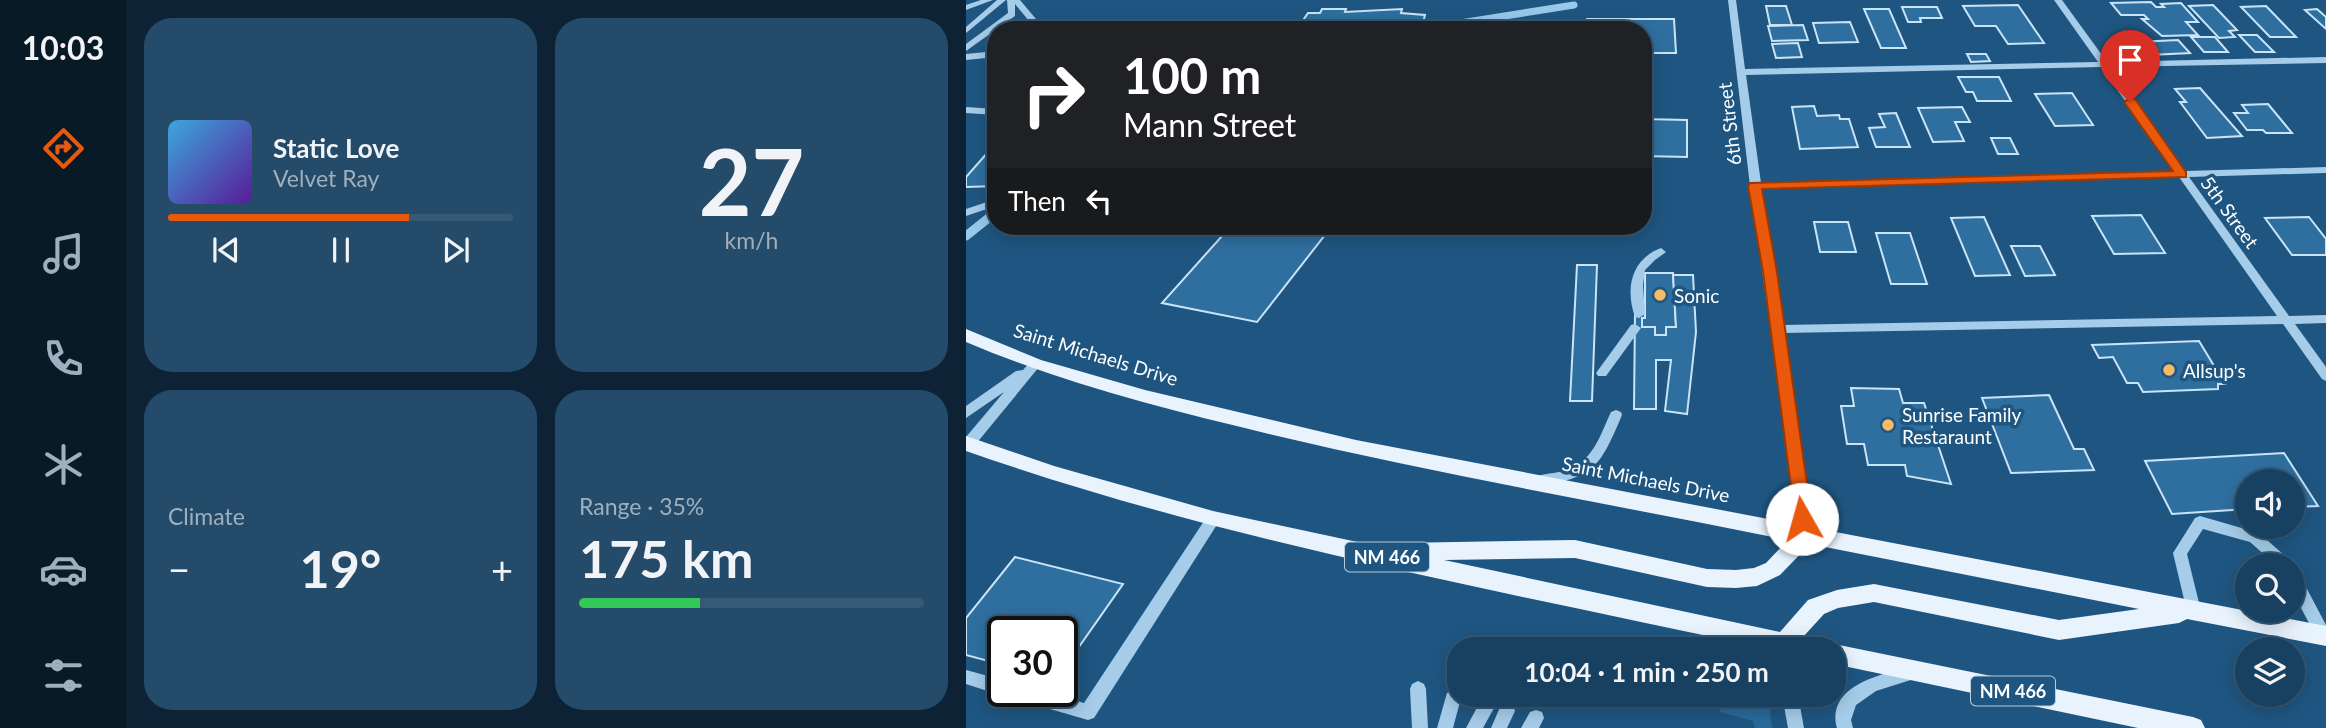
<!DOCTYPE html>
<meta charset="utf-8">
<style>
:root{--surface:#174061;--page:#244b6a;--text:#f1f3f6;--muted:#9eafbd;--line:#365976;--accent:#ea580c}
body{margin:0;font-family:Lato,sans-serif;background:var(--page);color:var(--text);height:100vh;display:flex;flex-direction:column;font-size:26px;white-space:nowrap}
*{box-sizing:border-box;margin:0}
p{font-size:23px;color:var(--muted)}
.icon{flex:none;width:38px;height:38px;fill:none;stroke:currentColor;stroke-width:2;stroke-linecap:round;stroke-linejoin:round}
.map{position:relative;flex:1;overflow:hidden}
.panel{display:flex;flex-direction:column;gap:18px;padding:18px;background:#0d2335;width:840px}
.panel>*{flex:none}
.top-card{position:absolute;left:21px;top:21px;width:665px;height:214px;border-radius:28px;box-shadow:0 4px 18px #0003,0 0 0 2px var(--line);background:#202124;color:#fff;overflow:hidden}
.fabs{position:absolute;left:1269px;top:469px;display:grid;gap:14px}
.fabs a{display:grid;place-items:center;width:70px;height:70px;border-radius:50%;background:var(--surface);box-shadow:0 4px 18px #0003,0 0 0 2px var(--line);font-size:35px}
.speed{position:absolute;left:21px;top:616px;display:flex;gap:14px;font-size:35px;font-weight:700;text-align:center}
.speed>*{display:grid;place-content:center;width:91px;height:91px;border-radius:50%;background:var(--surface);box-shadow:0 4px 18px #0003,0 0 0 2px var(--line);line-height:1}
.speed .limit{border:4px solid #111;border-radius:10px;background:#fff;color:#111}
.pin{position:absolute;display:grid;place-items:center;width:60px;height:60px;color:#fff;margin:-72px -30px;border-radius:50% 50% 50% 0;rotate:-45deg;box-shadow:0 0 7px #0007}
.pin .icon{rotate:45deg}
.me{position:absolute;width:77px;margin:-38px;rotate:353deg;stroke-linejoin:round;filter:drop-shadow(0 0 5px #0008)}
.turn{display:flex;align-items:center;gap:24px;height:147px;padding:0 21px;font-size:32px}
.turn .icon{width:91px;height:91px;stroke-width:2.5}
.turn b{display:block;font-size:49px;line-height:60px}
.then{display:flex;align-items:center;height:66px;padding:0 21px;background:#0003;gap:14px;font-size:26px}
.big{font-size:52px;font-weight:700;line-height:1.1}
.panel .widget{flex:1;display:flex;flex-direction:column;justify-content:center;gap:10px;min-width:0;padding:0 24px;border-radius:28px;background:var(--page)}
.panel .dial{align-items:center;gap:0}
.dial b{font-size:91px;line-height:1}
.song{display:flex;align-items:center;gap:21px}
.cover{width:84px;height:84px;border-radius:10px;background:linear-gradient(135deg,hsl(200 70% 55%),hsl(270 70% 35%))}
.played{height:7px;border-radius:4px;background:linear-gradient(90deg,var(--accent) 70%,var(--line) 70%)}
.keys{display:flex;justify-content:space-around;direction:ltr}
.heat{display:flex;justify-content:space-between;align-items:center;font-size:38px;direction:ltr}
.charge{height:10px;border-radius:5px;background:linear-gradient(90deg,#34c759 35%,var(--line) 0)}
.panel .tiles{flex:1;display:grid;gap:18px;grid-template-columns:repeat(2,1fr)}
.trip{position:absolute;left:481px;top:637px;width:399px;height:70px;border-radius:28px;background:var(--surface);box-shadow:0 4px 18px #0003,0 0 0 2px var(--line);font-weight:700;line-height:70px;text-align:center}
main{display:flex;flex:1;min-height:0}
.dock{display:flex;flex-direction:column;width:126px;justify-content:space-around;align-items:center;background:#091a27;color:var(--muted)}
.dock .icon{width:49px;height:49px}
.dock .current{color:var(--accent)}
.dock b{font-size:32px;color:var(--text)}
.map>svg:first-child{display:block}
.green{fill:#296a9a}
.lines{fill:none;stroke-linecap:round;stroke-linejoin:round}
.stream-far1{stroke:#98c9ea;stroke-width:7}
.stream{stroke:#98c9ea;stroke-width:9}
.building{fill:#2f6f9f;stroke:#c9e3f7;stroke-width:2}
.minor{fill:#a5cce9;fill-rule:evenodd}
.major{fill:#e8f3fe;fill-rule:evenodd}
.route{fill:#ea580c;stroke:#983908;stroke-width:2}
.poi-dot{fill:#f7ba65;stroke:#1f5681;stroke-width:2.5}
.labels{text-anchor:middle;dominant-baseline:central;stroke-width:7;stroke-linejoin:round;paint-order:stroke}
.shield{fill:#1f5681;stroke:#bcccd9;stroke-width:2}
.shield-label{font-size:18px;font-weight:bold;fill:#fff}
.street-label{font-size:19px;fill:#fff;stroke:#1f5681}
.poi-label{font-size:19px;fill:#fff;stroke:#1f5681;text-anchor:start}
</style>
<main>
<nav class="dock">
<b>10:03</b>
<svg class="icon current" aria-label="directions" viewBox="0 0 24 24"><path d="M12 3l9 9-9 9-9-9zM9 14v-3h6M13 9l2 2-2 2"/></svg>
<svg class="icon" aria-label="music" viewBox="0 0 24 24"><path d="M9 18V5l10-2v13"/><circle cx="6" cy="18" r="3"/><circle cx="16" cy="16" r="3"/></svg>
<svg class="icon" aria-label="phone" viewBox="0 0 24 24"><path d="M5 4h4l2 5-3 2q2 4 5 5l2-3 5 2v4C11 20 4 13 5 4z"/></svg>
<svg class="icon" aria-label="climate" viewBox="0 0 24 24"><path d="M12 3v18M4 7l16 10M4 17L20 7"/></svg>
<svg class="icon" aria-label="car" viewBox="0 0 24 24"><path d="M5 17H2v-5l4-1 3-4h7l3 4 3 1v5h-3M9 17h6M6 11h13"/><circle cx="7" cy="17" r="2"/><circle cx="17" cy="17" r="2"/></svg>
<svg class="icon" aria-label="filters" viewBox="0 0 24 24"><path d="M4 7h16M4 17h16"/><circle cx="9" cy="7" r="2"/><circle cx="15" cy="17" r="2"/></svg>
</nav>
<section class="panel">
<div class="tiles">
<div class="widget">
<div class="song"><i class="cover"></i><div><b>Static Love</b><p>Velvet Ray</p></div></div>
<div class="played"></div>
<div class="keys"><svg class="icon" aria-label="previous" viewBox="0 0 24 24"><path d="M18 5L8 12l10 7zM5 5v14"/></svg><svg class="icon" aria-label="pause" viewBox="0 0 24 24"><path d="M8 5v14M16 5v14"/></svg><svg class="icon" aria-label="next" viewBox="0 0 24 24"><path d="M6 5l10 7-10 7zM19 5v14"/></svg></div>
</div>
<div class="widget dial"><b>27</b><p>km/h</p></div>
<div class="widget"><p>Climate</p>
<div class="heat"><a>−</a><b class="big">19°</b><a>+</a></div>
</div>
<div class="widget"><p>Range · 35%</p><b class="big">175 km</b><div class="charge"></div></div>
</div>
</section>
<div class="map">
<svg width="1360" height="728" viewBox="0 0 1360 728">
<rect width="100%" height="100%" fill="#1f5681"/>
<!-- green -->
<polygon class="green" points="758,695 802,695 806,728 789,728 787,721 754,712"/>
<g class="lines">
<!-- stream-far1 -->
<polyline class="stream-far1" points="474,30 488,24 608,5"/>
<!-- stream -->
<polyline class="stream" points="0,236 30,212"/>
</g>
<!-- building -->
<g class="building">
<polygon points="1185,2 1190,7 1198,7 1195,4 1215,3 1232,22 1220,22 1232,35 1196,36 1176,19 1182,19 1178,15 1155,15 1145,3"/>
<polygon points="1052,5 1078,43 1042,44 1030,26 1009,26 997,6"/>
<polygon points="1247,5 1271,30 1263,31 1269,37 1253,38 1223,6"/>
<polygon points="800,6 820,6 826,25 804,25"/>
<polygon points="1300,6 1330,37 1304,37 1275,7"/>
<polygon points="936,7 971,7 976,18 954,18 955,22 942,22"/>
<polygon points="356,9 380,9 379,12 436,9 435,13 459,15 457,23 446,23 444,30 331,29 342,13 354,13"/>
<polygon points="898,9 923,9 940,48 915,48"/>
<polygon points="1351,9 1360,17 1360,29 1339,10"/>
<polygon points="621,19 708,19 710,53 677,53 677,30 620,30"/>
<polygon points="884,22 892,42 853,43 847,23"/>
<polygon points="837,25 842,40 806,41 802,26"/>
<polygon points="1273,35 1291,35 1308,52 1289,52"/>
<polygon points="1225,37 1249,37 1262,52 1238,52"/>
<polygon points="1212,40 1224,53 1183,55 1172,42"/>
<polygon points="832,43 836,57 810,58 806,44"/>
<polygon points="1001,54 1020,54 1024,61 1005,62"/>
<polygon points="992,77 1033,77 1045,101 1011,101 1007,92 1000,92"/>
<polygon points="1234,88 1276,136 1241,138 1214,102 1220,102 1209,89"/>
<polygon points="1106,93 1127,125 1089,126 1069,94"/>
<polygon points="1302,104 1326,133 1300,133 1297,130 1281,130 1268,113 1282,113 1276,105"/>
<polygon points="848,106 851,116 873,115 874,119 883,119 892,147 834,149 826,107"/>
<polygon points="996,107 1004,122 989,122 998,141 967,142 952,108"/>
<polygon points="930,113 944,147 910,147 903,128 919,127 913,114"/>
<polygon points="677,119 721,120 721,157 677,156"/>
<polygon points="1025,138 1044,138 1052,154 1032,154"/>
<polygon points="30,143 30,186 0,187 0,177"/>
<polygon points="1175,215 1199,253 1148,254 1126,216"/>
<polygon points="1018,217 1044,275 1009,276 985,218"/>
<polygon points="1343,217 1360,239 1360,255 1326,255 1299,218"/>
<polygon points="848,222 882,222 890,252 854,252"/>
<polygon points="265,226 366,226 291,322 196,303"/>
<polygon points="910,233 944,233 961,284 925,284"/>
<polygon points="1045,246 1074,246 1089,275 1059,276"/>
<polygon points="611,265 631,265 626,401 604,401"/>
<polygon points="679,273 707,273 710,327 700,327 700,335 689,335 689,327 676,327 676,318 679,318"/>
<polygon points="707,275 727,275 730,332 721,414 699,411 705,360 690,360 690,409 668,409 669,314 679,314 679,318 676,318 676,327 689,327 689,335 700,335 700,327 710,327"/>
<polygon points="1233,341 1259,384 1252,384 1252,389 1177,392 1172,383 1161,383 1147,357 1133,358 1126,345"/>
<polygon points="885,388 933,389 937,403 958,403 985,484 941,476 939,465 902,465 898,444 881,444 875,406 888,406"/>
<polygon points="1083,395 1108,449 1118,449 1128,470 1045,473 1016,398"/>
<polygon points="1318,453 1352,506 1326,507 1326,481 1281,481 1281,509 1206,514 1179,461"/>
<polygon points="49,557 157,584 96,671 96,632 37,632 37,665 0,655 0,618"/>
</g>
<g class="lines">
<!-- minor -->
<g class="minor">
<polygon points="15,0 27,0 0,10 0,5"/>
<polygon points="31,0 40,0 0,33 0,27"/>
<polygon points="41,0 54,0 70,19 70,23 63,30 54,30 63,21 49,4 49,16 0,51 0,44 42,13"/>
<path d="M762 0H770L779 69 1132 62 1088 0H1096L1141 62 1360 57V63L1144 67 1219 171 1360 167V173L1223 177 1323 316 1360 315V323L1329 324 1360 367V381L1356 379 1317 324 817 333 846 535 844 539 839 541 834 539 784 186ZM1135 67 1209 171 795 183 780 75ZM1213 177 1311 316 816 325 796 189Z"/>
<polygon points="30,51 30,57 0,60 0,54"/>
<polygon points="0,107 30,109 30,115 0,113"/>
<polygon points="30,199 30,206 0,216 0,209"/>
<path d="M695 248 700 252 689 260 679 270 677 285 679 314 673 318 669 317C659 289 665 259 695 248Z"/>
<polygon points="669,324 675,328 640,376 632,376 630,373 665,325"/>
<polygon points="69,360 75,364 73,367 5,450 0,451 0,437 38,392 0,418 0,406 50,371 57,370 65,361"/>
<path d="M650 410 655 412 656 415C636 462 630 478 576 485L571 484 569 480 571 476C582 473 593 473 604 469 628 459 635 433 645 412Z"/>
<polygon points="247,513 252,515 254,519 252,523 128,718 122,720 49,699 43,696 42,694 37,696 0,684 0,670 37,680 37,691 77,691 118,703 242,515"/>
<polygon points="1234,516 1293,533 1325,561 1327,565 1326,567 1310,565 1284,542 1237,529 1221,554 1235,611 1232,616 1227,618 1222,616 1207,553 1229,518"/>
<polygon points="1326,569 1331,570 1360,625 1360,641 1352,640 1326,591"/>
<path d="M945 666 951 668 953 673 951 678 910 691 890 705 885 720 887 728H871C860 685 915 675 945 666Z"/>
<polygon points="452,681 458,684 460,689 462,728 446,728 444,689 446,684"/>
<polygon points="487,690 493,693 495,698 487,728 471,728 481,693"/>
<polygon points="816,695 832,695 838,728 822,728"/>
<polygon points="520,700 526,702 528,708 517,728 500,728 514,702"/>
<polygon points="541,703 547,705 549,711 541,728 525,728 535,705"/>
<polygon points="570,710 576,712 578,718 573,728 555,728 564,712"/>
</g>
<!-- major -->
<g class="major">
<path d="M0 329 75 360 179 390 390 440 1360 626V646L1221 619 1213 623 1093 640 908 602 872 608 858 614 837 637 854 642 857 649H801C532 590 260 542 0 451V436L88 466 247 511 424 549 433 543 609 540 741 569 770 570 788 568 800 563 822 540C649 505 475 475 303 434 199 409 99 384 0 342ZM844 544 1173 609 1093 620 908 584 871 590 842 600 814 632 478 560 609 558 741 587 770 588 791 586 814 575Z"/>
<polygon points="868,644 1227,717 1235,720 1239,728 1172,728 868,664 868,649 859,649"/>
</g>
</g>
<!-- route -->
<polygon class="route" points="1164,98 1169,99 1220,172 1220,177 796,189 811,272 846,519 843,525 836,527 830,525 797,272 782,186 784,183 1207,171 1158,102"/>
<!-- markers -->
<g class="poi-dot">
<circle cx="694" cy="295" r="7"/>
<circle cx="1203" cy="370" r="7"/>
<circle cx="922" cy="425" r="7"/>
</g>
<g class="labels">
<!-- shield labels -->
<g class="shield">
<rect x="379" y="542.5" width="84" height="29" rx="5"/>
<rect x="1005" y="676.5" width="84" height="29" rx="5"/>
</g>
<g class="shield-label">
<text x="421" y="557">NM 466</text>
<text x="1047" y="691">NM 466</text>
</g>
<!-- street labels -->
<g class="street-label">
<text transform="translate(763 124) rotate(-97)">6th Street</text>
<text transform="translate(1264 212) rotate(54)">5th Street</text>
<text transform="translate(130 354) rotate(17)">Saint Michaels Drive</text>
<text transform="translate(680 479) rotate(11)">Saint Michaels Drive</text>
</g>
<!-- poi labels -->
<g class="poi-label">
<text x="708" y="295">Sonic</text>
<text x="1217" y="370">Allsup's</text>
<text x="936" y="414">Sunrise Family<tspan x="936" dy="22">Restaraunt</tspan></text>
</g>
</g>
</svg>
<div class="fabs">
<a><svg class="icon" aria-label="sound" viewBox="0 0 24 24"><path d="M4 9h4l5-4v14l-5-4H4zM17 9q2 3 0 6"/></svg></a>
<a><svg class="icon" aria-label="search" viewBox="0 0 24 24"><circle cx="10" cy="10" r="6"/><path d="M15 15l6 6"/></svg></a>
<a><svg class="icon" aria-label="layers" viewBox="0 0 24 24"><path d="M12 4l9 5-9 5-9-5zM3 14l9 5 9-5"/></svg></a>
</div>
<div class="speed"><div class="limit">30</div></div>
<div class="pin" style="left:1164px;top:102px;background:#d93025"><svg class="icon" aria-label="arrive" viewBox="0 0 24 24"><path d="M6 21V4h12l-3 4 3 4H6"/></svg></div>
<svg class="me" style="left:836px;top:519px" viewBox="-20 -20 40 40"><circle r="19" fill="#fff"/><path d="M0-13L10 11 0 6-10 11z" fill="#ea580c"/></svg>
<div class="trip">10:04 · 1 min · 250 m</div>
<div class="top-card">
<div class="turn"><svg class="icon" aria-label="right" viewBox="0 0 24 24"><path d="M7 20v-9h11M14 6l5 5-5 5"/></svg><div><b>100 m</b>Mann Street</div></div>
<div class="then">Then<svg class="icon" aria-label="left" viewBox="0 0 24 24"><path d="M17 20v-9H6M10 6l-5 5 5 5"/></svg></div>
</div>
</div>
</main>
